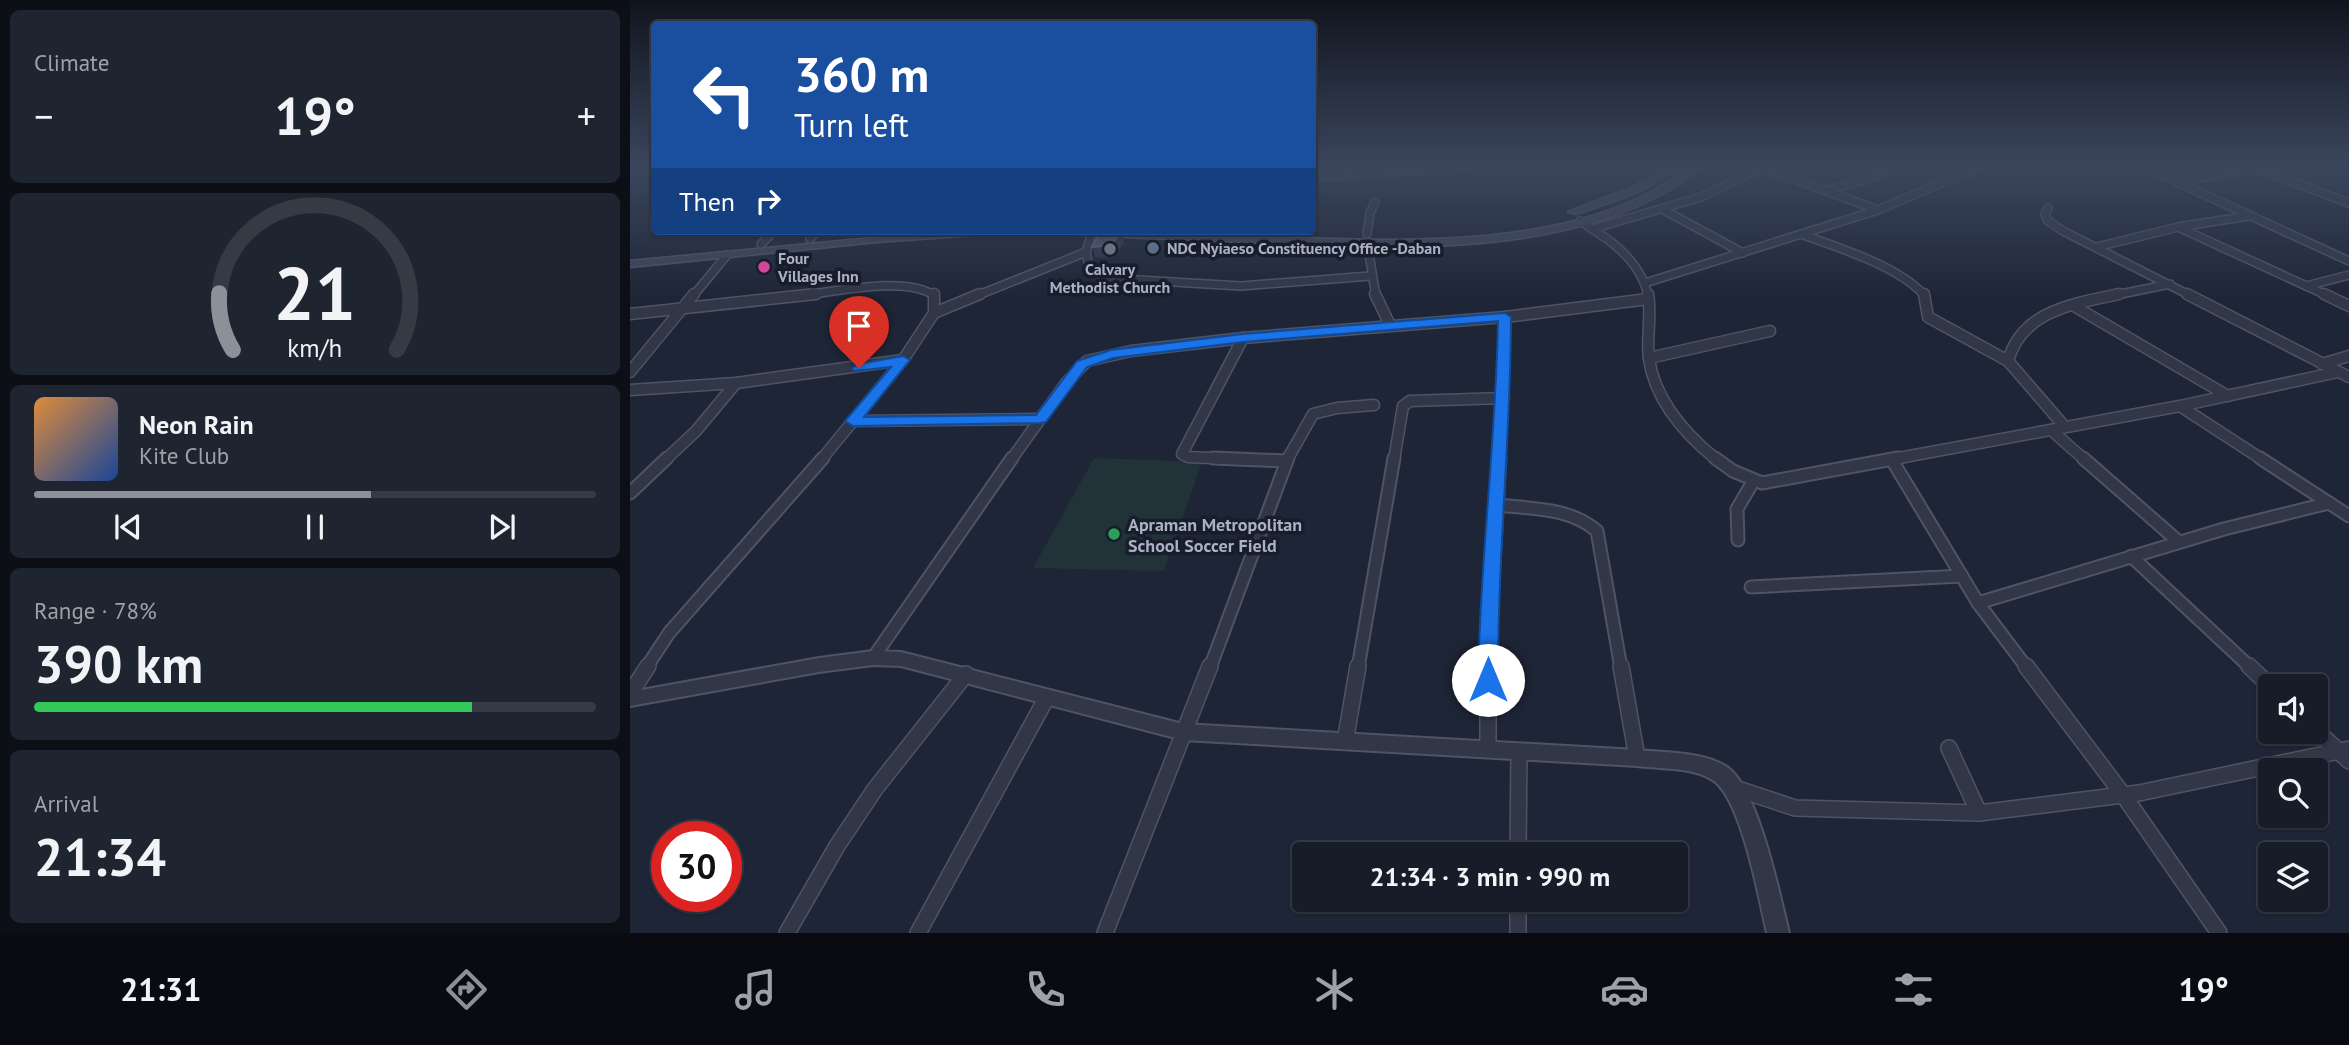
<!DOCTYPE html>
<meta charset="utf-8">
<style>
:root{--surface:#161c28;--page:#1f2530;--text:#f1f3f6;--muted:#9ea1a8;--line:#353a45;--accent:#8c9099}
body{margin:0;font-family:"PT Sans",sans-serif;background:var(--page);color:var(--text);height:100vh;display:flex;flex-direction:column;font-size:26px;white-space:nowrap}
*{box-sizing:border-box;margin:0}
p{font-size:23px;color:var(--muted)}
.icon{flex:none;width:38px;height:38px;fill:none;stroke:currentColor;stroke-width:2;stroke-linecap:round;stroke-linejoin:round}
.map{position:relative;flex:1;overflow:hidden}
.panel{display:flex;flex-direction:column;gap:10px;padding:10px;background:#0c0f16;width:630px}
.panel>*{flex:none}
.banner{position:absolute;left:21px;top:21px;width:665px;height:214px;border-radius:7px;box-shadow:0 2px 5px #0004,0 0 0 2px var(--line);background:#1a4fa0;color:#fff;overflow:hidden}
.controls{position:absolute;left:1628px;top:674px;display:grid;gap:14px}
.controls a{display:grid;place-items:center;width:70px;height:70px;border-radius:7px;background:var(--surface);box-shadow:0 2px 5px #0004,0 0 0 2px var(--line);font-size:35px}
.speed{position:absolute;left:21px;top:821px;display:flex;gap:14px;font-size:35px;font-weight:700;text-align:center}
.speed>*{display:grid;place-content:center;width:91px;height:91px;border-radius:50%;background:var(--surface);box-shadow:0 2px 5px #0004,0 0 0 2px var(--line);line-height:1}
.speed .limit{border:10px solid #d22;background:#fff;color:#111}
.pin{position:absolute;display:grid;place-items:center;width:60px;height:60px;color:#fff;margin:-72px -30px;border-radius:50% 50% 50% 0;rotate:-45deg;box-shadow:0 0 7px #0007}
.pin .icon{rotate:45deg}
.me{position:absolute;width:77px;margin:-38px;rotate:0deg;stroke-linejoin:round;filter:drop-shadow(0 0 5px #0008)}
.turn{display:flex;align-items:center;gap:24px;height:147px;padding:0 28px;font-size:32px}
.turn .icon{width:91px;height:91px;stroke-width:2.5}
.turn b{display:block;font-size:49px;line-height:60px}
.then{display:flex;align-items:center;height:66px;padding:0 28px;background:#0003;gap:14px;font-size:26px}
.big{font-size:52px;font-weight:600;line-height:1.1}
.panel .widget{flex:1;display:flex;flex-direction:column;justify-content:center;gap:10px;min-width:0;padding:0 24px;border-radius:10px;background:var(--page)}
.panel .dial{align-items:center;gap:0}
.dial svg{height:182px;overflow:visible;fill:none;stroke:var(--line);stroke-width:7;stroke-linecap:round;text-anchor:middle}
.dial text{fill:var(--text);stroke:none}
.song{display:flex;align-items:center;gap:21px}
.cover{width:84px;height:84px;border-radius:10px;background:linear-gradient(135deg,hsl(30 70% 55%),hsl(220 70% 35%))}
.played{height:7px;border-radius:4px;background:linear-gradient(90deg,var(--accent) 60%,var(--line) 60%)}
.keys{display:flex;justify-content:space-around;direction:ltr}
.heat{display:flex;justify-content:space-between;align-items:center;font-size:38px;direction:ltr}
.charge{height:10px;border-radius:5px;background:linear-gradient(90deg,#34c759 78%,var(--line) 0)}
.trip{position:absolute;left:662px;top:842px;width:396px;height:70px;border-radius:7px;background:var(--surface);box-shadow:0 2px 5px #0004,0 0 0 2px var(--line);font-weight:600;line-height:70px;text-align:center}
.tabs{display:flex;height:112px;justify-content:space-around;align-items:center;background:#090b10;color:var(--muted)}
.tabs .icon{width:49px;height:49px}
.tabs .selected{color:var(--accent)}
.tabs b{font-size:32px;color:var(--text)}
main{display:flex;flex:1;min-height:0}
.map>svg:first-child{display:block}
.green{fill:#213339}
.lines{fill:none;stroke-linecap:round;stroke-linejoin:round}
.minor-far3-casing{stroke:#4f5465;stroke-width:10}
.minor-far2-casing{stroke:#4f5465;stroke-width:13}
.minor-far1-casing{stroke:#4f5465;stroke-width:15}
.minor-casing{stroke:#4f5465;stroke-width:18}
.tertiary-casing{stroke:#4f5465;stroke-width:4}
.secondary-casing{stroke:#4f5465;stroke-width:3}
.minor-far3{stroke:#313747;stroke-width:7}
.minor-far2{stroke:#313747;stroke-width:10}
.minor-far1{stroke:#313747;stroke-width:11}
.minor{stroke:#313747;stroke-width:15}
.tertiary{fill:#313747;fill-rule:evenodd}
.secondary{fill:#3f455a;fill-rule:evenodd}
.shaded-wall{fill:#2f364a}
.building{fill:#4d556a;stroke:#5c6378;stroke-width:2}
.route{fill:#1a73e8;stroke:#114b97;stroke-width:2}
.service-dot{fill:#5c6f8a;stroke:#171d2b;stroke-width:2.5}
.worship-dot{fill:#6b7280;stroke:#171d2b;stroke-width:2.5}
.hotel-dot{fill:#d1479c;stroke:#171d2b;stroke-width:2.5}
.leisure-dot{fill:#2e9e5b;stroke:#171d2b;stroke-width:2.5}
.labels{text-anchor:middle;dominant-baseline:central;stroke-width:7;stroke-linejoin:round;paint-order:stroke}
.far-poi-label{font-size:16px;font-weight:bold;fill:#abb1c4;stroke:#171d2b;text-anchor:start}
.poi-label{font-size:18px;font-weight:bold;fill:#abb1c4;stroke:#171d2b;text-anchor:start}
</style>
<main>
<section class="panel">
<div class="widget"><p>Climate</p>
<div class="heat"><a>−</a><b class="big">19°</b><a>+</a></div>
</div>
<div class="widget dial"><svg viewBox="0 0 100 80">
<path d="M14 69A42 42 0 1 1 86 69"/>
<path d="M14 69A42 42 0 0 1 8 44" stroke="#8c9099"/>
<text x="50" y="56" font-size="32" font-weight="700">21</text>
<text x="50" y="72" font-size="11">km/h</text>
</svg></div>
<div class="widget">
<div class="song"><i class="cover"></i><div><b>Neon Rain</b><p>Kite Club</p></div></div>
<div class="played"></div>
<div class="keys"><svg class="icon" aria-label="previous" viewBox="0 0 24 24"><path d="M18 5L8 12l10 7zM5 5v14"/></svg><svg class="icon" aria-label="pause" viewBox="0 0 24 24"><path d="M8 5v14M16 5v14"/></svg><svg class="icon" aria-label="next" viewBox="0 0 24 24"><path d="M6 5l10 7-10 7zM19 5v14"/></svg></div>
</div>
<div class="widget"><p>Range · 78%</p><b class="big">390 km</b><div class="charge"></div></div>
<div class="widget"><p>Arrival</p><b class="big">21:34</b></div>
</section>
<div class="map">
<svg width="1719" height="933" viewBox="0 0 1719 933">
<rect width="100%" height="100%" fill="#1e2536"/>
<!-- green -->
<polygon class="green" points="464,458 572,462 534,571 403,568"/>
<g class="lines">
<defs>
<g id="minor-far3">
<polyline points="1131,167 1248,210"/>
<polyline points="1624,167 1719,203"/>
<polyline points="1532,175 1719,261"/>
<polyline points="682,177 834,167"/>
<polyline points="1549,182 1626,167"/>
<polyline points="1196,191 1243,177 1257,167"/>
<polyline points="1418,208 1415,214 1417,220 1433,231 1561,296"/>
<polyline points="1032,209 1113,253"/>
<path d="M950 221C979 239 1011 260 1018 296"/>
<polyline points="1548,227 1698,296"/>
<polyline points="962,229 1071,197 1132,167"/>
<polyline points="462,233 456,252 459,267 475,278 611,286 740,276"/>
<polyline points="737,234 740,213 745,202"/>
<path d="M1174 235C1211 249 1269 266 1295 296"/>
<polyline points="180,239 187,231"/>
<polyline points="737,242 746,296"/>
<polyline points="131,244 144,231"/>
<polyline points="1467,247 1548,227 1619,216"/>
<polyline points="1015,283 1248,210 1349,167"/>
<polyline points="1676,286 1719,275"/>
<polyline points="63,296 97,255"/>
<path d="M169 296C205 292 276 275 305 296"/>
<polyline points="346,296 456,252"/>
<polyline points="1481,296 1540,284"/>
</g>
<g id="minor-far2">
<polyline points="745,294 760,325"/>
<path d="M1018 294C1022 316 1016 338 1019 359 1025 400 1056 435 1087 460"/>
<polyline points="1294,294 1298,317 1378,361"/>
<polyline points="1557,294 1719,377"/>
<polyline points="1694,294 1719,306"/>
<polyline points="1444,306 1598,396"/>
<polyline points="304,313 350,294"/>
<polyline points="0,314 186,294"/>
<polyline points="613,338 552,454 558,457 625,460"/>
<polyline points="1019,358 1140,331"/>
<polyline points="1692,364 1719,356"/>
<polyline points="0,372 64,294"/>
<polyline points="0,390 106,383 273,360"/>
<polyline points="1550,406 1633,460"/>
<polyline points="223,421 410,419"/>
<path d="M1435 427 1378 361C1392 310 1444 304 1489 294"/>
<polyline points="1421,430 1455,460"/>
<polyline points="35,460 66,431 106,383"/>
<polyline points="191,460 273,360 304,313 304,294"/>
<polyline points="381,460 436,383 457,361 501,351 613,338 875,317 1018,299"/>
<polyline points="657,460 683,414 707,408 744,405"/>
<polyline points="764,460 773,406 780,401 874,398"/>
<polyline points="870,460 875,317"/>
<polyline points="1258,460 1550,406 1708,372"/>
</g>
<g id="minor-far1">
<polyline points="583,458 656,461"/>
<polyline points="1085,458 1103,471 1132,483 1268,458"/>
<polyline points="1453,458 1549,542"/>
<polyline points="1630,458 1719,516"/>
<polyline points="1262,460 1348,603 1397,668"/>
<polyline points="0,493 37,458"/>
<path d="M867 505C902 509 939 507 967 531L991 668"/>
<polyline points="1108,540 1107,509 1124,480"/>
<polyline points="1501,556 1621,668"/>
<polyline points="1121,587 1332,576"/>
<polyline points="1348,603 1594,529 1699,503"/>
<polyline points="243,658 382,458"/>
<polyline points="16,668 39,633 193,458"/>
<polyline points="580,668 658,458"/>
<polyline points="728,668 764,458"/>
<polyline points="858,668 870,458"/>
</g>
<g id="minor">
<polyline points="858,666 858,749"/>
<polyline points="991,666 1007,758"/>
<polyline points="1396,666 1494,796 1589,933"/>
<polyline points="1619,666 1640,686"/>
<polyline points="0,694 18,666"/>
<polyline points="1685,729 1719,761"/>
<polyline points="715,742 728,666"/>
<polyline points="1319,748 1349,813"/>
<polyline points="1105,788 1165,808 1349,813 1509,793 1719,749"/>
<polyline points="888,854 889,751"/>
<polyline points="888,900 888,933"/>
<polyline points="157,933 207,846 245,789 336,674"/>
<polyline points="288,933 417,697"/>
<polyline points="475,933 580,666"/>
</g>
<path id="tertiary" d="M243 651 271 652 553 724 1007 750C1035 753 1072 751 1097 767 1128 788 1150 896 1159 933H1137C1129 899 1111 795 1081 779 1060 767 1030 769 1007 766L553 740 271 666 243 665 189 672 0 706V692L189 658Z"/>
<g id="secondary">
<polygon points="1039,167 1051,167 1009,192 947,214 938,212 1001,188"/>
<path d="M1061 167H1072C1062 177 1049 184 1037 191 915 263 726 247 589 241 531 238 472 237 414 234L409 231C474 231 540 232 606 235 726 240 878 251 991 206 1016 196 1039 182 1061 167Z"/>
<polygon points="314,231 366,231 361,234 247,242 0,267 0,261"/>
</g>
</defs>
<!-- minor-far3 casing -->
<use href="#minor-far3" class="minor-far3-casing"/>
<!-- minor-far2 casing -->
<use href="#minor-far2" class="minor-far2-casing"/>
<!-- minor-far1 casing -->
<use href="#minor-far1" class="minor-far1-casing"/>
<!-- minor casing -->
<use href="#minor" class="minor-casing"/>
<!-- tertiary casing -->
<use href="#tertiary" class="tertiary-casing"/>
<!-- secondary casing -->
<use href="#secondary" class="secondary-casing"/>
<!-- minor-far3 -->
<use href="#minor-far3" class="minor-far3"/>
<!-- minor-far2 -->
<use href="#minor-far2" class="minor-far2"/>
<!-- minor-far1 -->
<use href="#minor-far1" class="minor-far1"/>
<!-- minor -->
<use href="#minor" class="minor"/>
<!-- tertiary -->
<use href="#tertiary" class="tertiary"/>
<!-- secondary -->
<use href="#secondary" class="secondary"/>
</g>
<!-- shaded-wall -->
<polygon class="shaded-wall" points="491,231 494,242 484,257 466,258 462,247"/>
<!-- building -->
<polygon class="building" points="491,231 481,245 462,247 470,232"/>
<!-- sky -->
<linearGradient id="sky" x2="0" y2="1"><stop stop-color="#10141e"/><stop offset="0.56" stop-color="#3b465d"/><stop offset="1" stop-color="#3b465d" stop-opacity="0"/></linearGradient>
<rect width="1719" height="298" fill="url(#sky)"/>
<!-- route -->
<path class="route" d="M875 313 881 317C881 438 867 559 868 680L865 685 858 688 851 685 848 680C850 560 866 441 868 321L613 342 483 358 457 367 416 422 410 423 223 426 215 421 261 367 224 371 222 368 229 364 273 356 280 360 234 417 406 415 447 361 481 350 613 334Z"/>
<!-- markers -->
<circle class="service-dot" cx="523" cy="248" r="7"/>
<circle class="worship-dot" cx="480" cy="249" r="7"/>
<circle class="hotel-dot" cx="134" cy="267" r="7"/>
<circle class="leisure-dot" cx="484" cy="534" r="7"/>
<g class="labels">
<!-- far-poi labels -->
<g class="far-poi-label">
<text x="537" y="248">NDC Nyiaeso Constituency Office -Daban</text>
<text x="148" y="258">Four<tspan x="148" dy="18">Villages Inn</tspan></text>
<text x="480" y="269" text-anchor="middle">Calvary<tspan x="480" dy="18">Methodist Church</tspan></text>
</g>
<!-- poi labels -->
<g class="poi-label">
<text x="498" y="524">Apraman Metropolitan<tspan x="498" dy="21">School Soccer Field</tspan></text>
</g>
</g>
</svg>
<div class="controls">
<a><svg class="icon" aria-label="sound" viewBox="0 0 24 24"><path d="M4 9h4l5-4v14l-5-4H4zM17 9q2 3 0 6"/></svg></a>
<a><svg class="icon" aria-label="search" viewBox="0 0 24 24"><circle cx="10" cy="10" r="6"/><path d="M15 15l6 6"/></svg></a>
<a><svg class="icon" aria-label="layers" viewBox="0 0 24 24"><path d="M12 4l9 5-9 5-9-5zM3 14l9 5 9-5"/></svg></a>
</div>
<div class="speed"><div class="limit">30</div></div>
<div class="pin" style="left:229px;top:368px;background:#d93025"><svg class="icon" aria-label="arrive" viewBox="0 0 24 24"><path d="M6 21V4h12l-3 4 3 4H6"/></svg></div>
<svg class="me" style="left:858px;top:680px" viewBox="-20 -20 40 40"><circle r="19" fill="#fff"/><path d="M0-13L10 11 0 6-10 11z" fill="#1a73e8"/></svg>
<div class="trip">21:34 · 3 min · 990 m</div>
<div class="banner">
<div class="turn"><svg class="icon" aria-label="left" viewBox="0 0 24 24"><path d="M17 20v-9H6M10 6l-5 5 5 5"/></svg><div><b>360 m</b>Turn left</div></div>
<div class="then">Then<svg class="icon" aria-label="right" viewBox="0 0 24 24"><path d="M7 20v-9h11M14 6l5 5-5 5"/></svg></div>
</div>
</div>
</main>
<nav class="tabs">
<b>21:31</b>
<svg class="icon selected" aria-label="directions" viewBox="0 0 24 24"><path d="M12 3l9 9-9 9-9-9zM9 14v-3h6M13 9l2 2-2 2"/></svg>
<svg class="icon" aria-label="music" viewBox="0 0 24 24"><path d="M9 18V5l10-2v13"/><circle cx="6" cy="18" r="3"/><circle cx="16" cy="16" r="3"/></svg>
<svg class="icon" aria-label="phone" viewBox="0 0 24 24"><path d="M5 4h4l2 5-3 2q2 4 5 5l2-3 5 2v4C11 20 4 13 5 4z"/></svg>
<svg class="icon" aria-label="climate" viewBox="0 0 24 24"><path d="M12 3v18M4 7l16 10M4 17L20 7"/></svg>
<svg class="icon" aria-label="car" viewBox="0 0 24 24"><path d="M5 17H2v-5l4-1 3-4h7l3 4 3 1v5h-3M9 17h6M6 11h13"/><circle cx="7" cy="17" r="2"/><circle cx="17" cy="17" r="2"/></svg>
<svg class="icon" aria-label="filters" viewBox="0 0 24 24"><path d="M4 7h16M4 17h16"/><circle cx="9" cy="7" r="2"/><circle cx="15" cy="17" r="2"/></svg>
<b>19°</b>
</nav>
